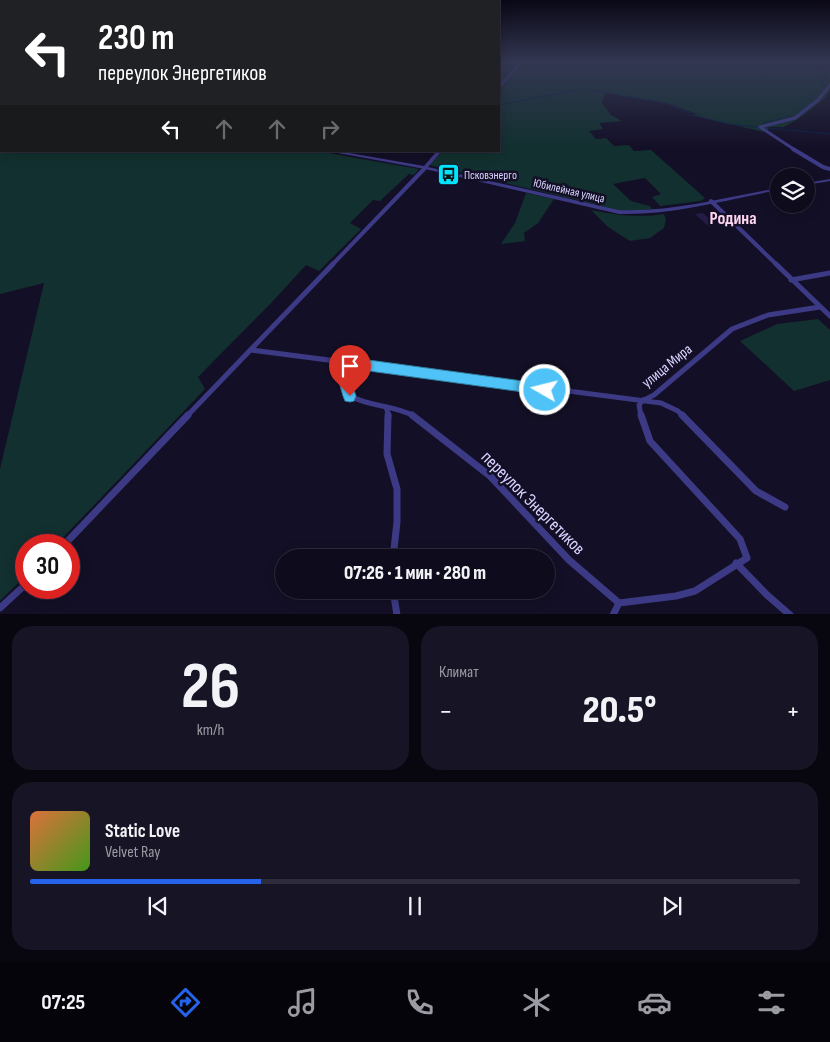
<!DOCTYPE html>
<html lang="ru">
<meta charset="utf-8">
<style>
:root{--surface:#0e0b1c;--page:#171425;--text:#f1f3f6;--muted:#9b9ba3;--line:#2e2b3b;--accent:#2563eb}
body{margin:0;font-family:"Sofia Sans Condensed",sans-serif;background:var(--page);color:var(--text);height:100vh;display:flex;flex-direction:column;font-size:19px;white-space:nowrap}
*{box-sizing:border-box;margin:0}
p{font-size:16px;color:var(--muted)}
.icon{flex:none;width:28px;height:28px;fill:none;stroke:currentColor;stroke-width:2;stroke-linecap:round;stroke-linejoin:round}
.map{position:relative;height:614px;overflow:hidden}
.drawer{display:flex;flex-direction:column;gap:12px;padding:12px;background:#08060f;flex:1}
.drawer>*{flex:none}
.top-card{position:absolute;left:0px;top:0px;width:500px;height:152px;box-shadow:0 2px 12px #0003,0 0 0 1px var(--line);background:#202124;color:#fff;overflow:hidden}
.controls{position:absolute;left:770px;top:168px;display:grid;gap:10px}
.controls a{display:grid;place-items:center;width:45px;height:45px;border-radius:50%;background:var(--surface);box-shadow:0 2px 12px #0003,0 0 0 1px var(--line);font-size:25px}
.speed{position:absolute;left:15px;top:534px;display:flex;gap:10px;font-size:25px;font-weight:700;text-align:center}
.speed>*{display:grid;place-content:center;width:65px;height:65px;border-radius:50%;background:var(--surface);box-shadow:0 2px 12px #0003,0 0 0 1px var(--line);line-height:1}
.speed .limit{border:8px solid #d22;background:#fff;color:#111}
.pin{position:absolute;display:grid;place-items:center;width:42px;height:42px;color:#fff;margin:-51px -21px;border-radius:50% 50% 50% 0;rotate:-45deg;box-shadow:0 0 5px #0007}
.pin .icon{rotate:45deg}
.me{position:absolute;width:55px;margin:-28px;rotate:278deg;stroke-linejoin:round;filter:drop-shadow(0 0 4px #0008)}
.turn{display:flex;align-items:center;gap:18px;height:105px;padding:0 15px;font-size:22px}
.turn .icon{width:65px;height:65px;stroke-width:2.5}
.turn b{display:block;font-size:35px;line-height:42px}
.lanes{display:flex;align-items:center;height:48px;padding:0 15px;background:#0003;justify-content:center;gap:25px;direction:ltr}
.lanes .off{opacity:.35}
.big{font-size:38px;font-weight:800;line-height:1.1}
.drawer .widget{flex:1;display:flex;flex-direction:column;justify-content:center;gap:8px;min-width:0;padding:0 18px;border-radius:20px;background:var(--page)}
.drawer .dial{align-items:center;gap:0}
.dial b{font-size:65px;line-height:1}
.song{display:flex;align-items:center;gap:15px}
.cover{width:60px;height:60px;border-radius:8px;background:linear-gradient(135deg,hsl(20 70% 55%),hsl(100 70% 35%))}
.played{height:5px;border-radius:2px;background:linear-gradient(90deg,var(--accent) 30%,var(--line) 30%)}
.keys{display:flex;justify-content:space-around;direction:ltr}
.heat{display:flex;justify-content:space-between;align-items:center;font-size:28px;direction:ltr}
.drawer .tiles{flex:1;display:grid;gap:12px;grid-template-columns:1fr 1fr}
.widget:last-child{grid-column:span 2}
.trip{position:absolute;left:275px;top:549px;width:280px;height:50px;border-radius:25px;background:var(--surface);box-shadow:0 2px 12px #0003,0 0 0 1px var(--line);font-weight:800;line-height:50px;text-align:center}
.tabs{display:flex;height:80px;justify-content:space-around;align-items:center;background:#06040b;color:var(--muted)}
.tabs .icon{width:35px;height:35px}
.tabs .on{color:var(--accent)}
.tabs b{font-size:22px;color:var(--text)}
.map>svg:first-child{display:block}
.green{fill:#12302f}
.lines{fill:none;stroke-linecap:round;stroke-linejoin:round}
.stream{stroke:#0a1f44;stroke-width:1}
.building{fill:#241b47}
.minor-far3{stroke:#3d3a85;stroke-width:3}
.minor-far2{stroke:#3d3a85;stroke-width:4}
.minor-far1{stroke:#3d3a85;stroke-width:5}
.minor{stroke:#3d3a85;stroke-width:7}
.tertiary{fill:#3d3a85;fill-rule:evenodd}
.route{fill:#4fc3f7;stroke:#337fa1}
.labels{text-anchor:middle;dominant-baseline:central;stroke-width:5;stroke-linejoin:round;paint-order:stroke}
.far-poi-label{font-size:12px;fill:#d9d4ff;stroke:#130f26;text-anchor:start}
.far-street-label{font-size:12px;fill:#d9d4ff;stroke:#130f26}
.street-label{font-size:15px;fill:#d9d4ff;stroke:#130f26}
.quarter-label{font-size:18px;font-weight:bold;fill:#ffd6f0;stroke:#130f26}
.near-street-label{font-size:18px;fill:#d9d4ff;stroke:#130f26}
</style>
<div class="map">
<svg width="830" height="615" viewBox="0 0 830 615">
<rect width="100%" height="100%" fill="#130f26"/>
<!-- green -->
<g class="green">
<polygon points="499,62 520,62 499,85"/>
<polygon points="524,62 776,62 828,71 830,68 830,91 822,101 798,119 784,127 769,127 768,130 764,132 691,115 697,114 667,103 605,93 602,103 611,115 622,121 599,123 603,129 589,131 596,139 606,138 614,146 629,145 634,151 651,150 705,198 701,201 660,206 652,197 661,194 645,178 613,184 631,201 650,206 652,209 635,211 619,210 429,165 443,151 499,151 499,90"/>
<polygon points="0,98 1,151 317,151 419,169 414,175 409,174 380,201 373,200 350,223 361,229 319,271 306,265 273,301 198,377 205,389 56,545 26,545 26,575 0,601 0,469 44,283 0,294"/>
<polygon points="526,193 554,199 538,223 524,233 525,241 501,244 515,223"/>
<path d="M591 210C616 215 638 218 664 214L666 220 664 228 650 238 630 241 608 227Z"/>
<polygon points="818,319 830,330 830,380 794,391 740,341 777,324"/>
</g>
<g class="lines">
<!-- stream -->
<g class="stream">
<polyline points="826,71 830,62"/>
<polyline points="821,88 826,72"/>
<polyline points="580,90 584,89 664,103 701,117 728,124 757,127"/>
<polyline points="499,105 577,90"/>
<polyline points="798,111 820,90"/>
<polyline points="763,123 791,116"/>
<polyline points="768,128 830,134"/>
</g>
</g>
<!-- building -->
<polygon class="building" points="703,213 716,225 709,227 695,214"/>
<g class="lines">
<!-- minor-far3 -->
<polyline class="minor-far3" points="795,150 760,127 795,118 818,100 830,85"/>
<!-- minor-far2 -->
<g class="minor-far2">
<polyline points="793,149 823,167 830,169"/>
<polyline points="711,201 777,265"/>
<polyline points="332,265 425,168"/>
</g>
<!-- minor-far1 -->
<g class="minor-far1">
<polyline points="776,264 830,316"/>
<polyline points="791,280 830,273"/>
<polyline points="251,350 661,403 678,411 683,416"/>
<path d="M339 361 350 396C370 407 394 405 414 416"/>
<polyline points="644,400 654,395 732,329 768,315 820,307"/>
<polyline points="386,407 389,416"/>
<polyline points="187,416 333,264"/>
<polyline points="641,416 639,405 643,400"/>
</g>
<!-- minor -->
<g class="minor">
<polyline points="388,415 387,454 397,489 397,522 393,558"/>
<polyline points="412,415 490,476 569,560 619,603"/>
<polyline points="682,415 756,491 785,507"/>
<polyline points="64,545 188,415"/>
<polyline points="736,563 767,595 790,615"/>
<polyline points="393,590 397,615"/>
<polyline points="0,608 26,584"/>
<polyline points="613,615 619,603 676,596 695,591 747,558 740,539 650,441 641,415"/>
</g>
<!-- tertiary -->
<g class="tertiary">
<polygon points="520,62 524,62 500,88 499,88 499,85"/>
<rect x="0" y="96" width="1" height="2"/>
<path d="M327 151H338L424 166 437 151H442L428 167 619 210C674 212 725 197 779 188V190C725 200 674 215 619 214L425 169Z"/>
<polygon points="830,179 830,181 806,185 806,183"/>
</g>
</g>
<!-- sky -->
<linearGradient id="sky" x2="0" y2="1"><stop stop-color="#0a0815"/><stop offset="0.42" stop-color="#333752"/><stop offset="1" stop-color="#333752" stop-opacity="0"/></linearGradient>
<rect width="830" height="148" fill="url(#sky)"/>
<!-- route -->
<polygon class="route" points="339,356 545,384 550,386 552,390 550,394 545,395 347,368 356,396 354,401 350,402 345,401 343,396 333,361 334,357"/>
<!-- icons -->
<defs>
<symbol id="bus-square" viewBox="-11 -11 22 22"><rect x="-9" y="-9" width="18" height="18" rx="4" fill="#00e5ff" stroke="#130f26"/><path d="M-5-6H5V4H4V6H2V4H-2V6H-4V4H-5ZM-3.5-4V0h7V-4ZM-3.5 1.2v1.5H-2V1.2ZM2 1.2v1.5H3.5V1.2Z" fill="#111"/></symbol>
</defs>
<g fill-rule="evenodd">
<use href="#bus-square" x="436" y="162" width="25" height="25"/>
</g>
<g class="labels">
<!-- far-poi labels -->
<g class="far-poi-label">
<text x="464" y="175">Псковэнерго</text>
</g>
<!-- far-street labels -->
<g class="far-street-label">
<text transform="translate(569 191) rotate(13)">Юбилейная улица</text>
</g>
<!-- street labels -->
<g class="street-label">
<text transform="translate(667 366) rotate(-39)">улица Мира</text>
</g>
<!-- quarter labels -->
<g class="quarter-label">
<text x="733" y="218">Родина</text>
</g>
<!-- near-street labels -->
<g class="near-street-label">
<text transform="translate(533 503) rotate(45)">переулок Энергетиков</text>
</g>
</g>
</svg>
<div class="controls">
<a><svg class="icon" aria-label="layers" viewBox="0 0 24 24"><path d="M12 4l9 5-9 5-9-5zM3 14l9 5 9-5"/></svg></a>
</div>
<div class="speed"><div class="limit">30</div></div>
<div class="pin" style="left:350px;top:396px;background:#d93025"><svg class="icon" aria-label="arrive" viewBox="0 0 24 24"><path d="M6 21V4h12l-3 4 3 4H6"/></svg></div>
<svg class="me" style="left:545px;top:390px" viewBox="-20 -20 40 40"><circle r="17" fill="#4fc3f7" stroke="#fff" stroke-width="3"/><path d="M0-11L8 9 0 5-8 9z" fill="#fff"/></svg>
<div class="trip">07:26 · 1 мин · 280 m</div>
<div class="top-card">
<div class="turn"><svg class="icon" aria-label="left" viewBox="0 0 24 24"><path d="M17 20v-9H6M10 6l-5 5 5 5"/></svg><div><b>230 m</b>переулок Энергетиков</div></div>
<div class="lanes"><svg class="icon" aria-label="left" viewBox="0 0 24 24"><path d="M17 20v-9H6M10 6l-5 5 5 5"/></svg><svg class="icon off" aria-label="ahead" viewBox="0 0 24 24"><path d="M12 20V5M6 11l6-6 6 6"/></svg><svg class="icon off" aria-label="ahead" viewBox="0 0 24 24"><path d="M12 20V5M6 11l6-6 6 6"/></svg><svg class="icon off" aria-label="right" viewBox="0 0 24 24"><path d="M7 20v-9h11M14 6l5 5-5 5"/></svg></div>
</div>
</div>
<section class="drawer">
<div class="tiles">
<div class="widget dial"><b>26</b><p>km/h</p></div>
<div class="widget"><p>Климат</p>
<div class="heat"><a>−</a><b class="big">20.5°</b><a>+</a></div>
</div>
<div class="widget">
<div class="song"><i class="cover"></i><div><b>Static Love</b><p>Velvet Ray</p></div></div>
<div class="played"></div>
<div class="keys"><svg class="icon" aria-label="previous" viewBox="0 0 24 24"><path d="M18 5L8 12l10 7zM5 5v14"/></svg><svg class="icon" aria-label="pause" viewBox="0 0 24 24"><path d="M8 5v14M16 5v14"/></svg><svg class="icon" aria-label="next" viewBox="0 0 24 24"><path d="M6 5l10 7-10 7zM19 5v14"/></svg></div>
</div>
</div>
</section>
<nav class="tabs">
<b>07:25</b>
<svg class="icon on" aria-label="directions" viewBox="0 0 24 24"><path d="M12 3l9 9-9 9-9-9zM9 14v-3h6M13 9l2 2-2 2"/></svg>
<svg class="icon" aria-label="music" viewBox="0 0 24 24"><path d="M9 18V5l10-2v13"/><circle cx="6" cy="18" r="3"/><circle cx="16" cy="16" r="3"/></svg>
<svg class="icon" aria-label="phone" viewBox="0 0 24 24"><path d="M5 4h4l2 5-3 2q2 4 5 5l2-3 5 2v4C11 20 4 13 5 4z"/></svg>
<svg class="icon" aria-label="climate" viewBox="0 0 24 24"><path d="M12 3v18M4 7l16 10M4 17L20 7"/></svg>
<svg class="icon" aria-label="car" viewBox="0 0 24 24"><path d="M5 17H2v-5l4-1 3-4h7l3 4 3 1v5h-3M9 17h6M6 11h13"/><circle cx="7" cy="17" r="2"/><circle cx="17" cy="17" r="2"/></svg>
<svg class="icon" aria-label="filters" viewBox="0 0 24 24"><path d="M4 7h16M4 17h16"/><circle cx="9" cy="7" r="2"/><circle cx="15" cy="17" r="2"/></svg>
</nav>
